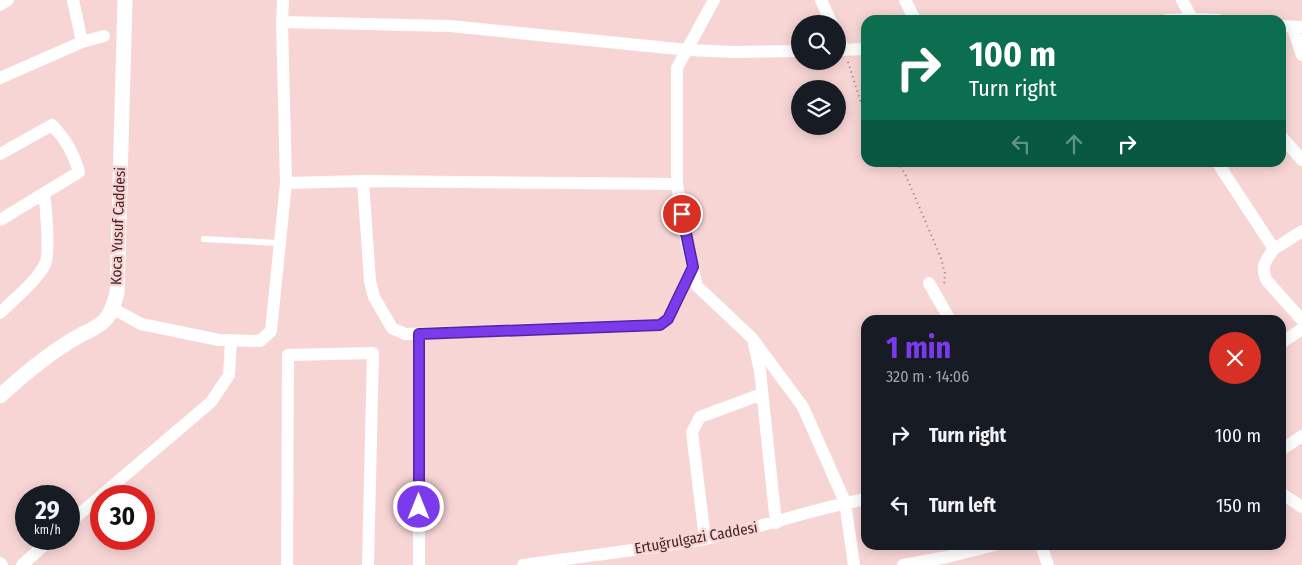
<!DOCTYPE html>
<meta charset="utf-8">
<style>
:root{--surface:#171b24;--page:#242831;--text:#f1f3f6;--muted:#9ea1a6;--accent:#7c3aed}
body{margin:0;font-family:"Fira Sans Condensed",sans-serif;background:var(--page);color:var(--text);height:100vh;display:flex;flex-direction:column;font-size:19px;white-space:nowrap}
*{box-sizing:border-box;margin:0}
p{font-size:16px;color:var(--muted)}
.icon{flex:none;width:28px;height:28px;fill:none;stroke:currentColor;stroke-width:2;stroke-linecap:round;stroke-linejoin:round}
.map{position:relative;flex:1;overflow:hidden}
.details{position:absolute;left:861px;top:315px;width:425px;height:235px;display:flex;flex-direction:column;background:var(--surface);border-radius:15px;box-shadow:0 2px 12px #0003}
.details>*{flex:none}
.banner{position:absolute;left:861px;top:15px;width:425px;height:152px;border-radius:15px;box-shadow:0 2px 12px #0003;background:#0b6e4f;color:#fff;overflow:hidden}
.tools{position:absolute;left:791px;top:15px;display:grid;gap:10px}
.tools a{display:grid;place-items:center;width:55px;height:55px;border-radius:50%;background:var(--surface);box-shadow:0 2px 12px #0003;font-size:25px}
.speed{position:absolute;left:15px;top:485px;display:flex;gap:10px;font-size:25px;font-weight:700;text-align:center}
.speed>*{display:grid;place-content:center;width:65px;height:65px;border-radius:50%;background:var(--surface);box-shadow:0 2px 12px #0003;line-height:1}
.speed small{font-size:12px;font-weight:400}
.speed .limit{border:8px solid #d22;background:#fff;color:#111}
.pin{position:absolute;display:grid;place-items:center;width:42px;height:42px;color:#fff;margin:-21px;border:2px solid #fff;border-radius:50%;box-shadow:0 1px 5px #0007}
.me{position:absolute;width:55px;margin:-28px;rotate:0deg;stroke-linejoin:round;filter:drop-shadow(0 0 4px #0008)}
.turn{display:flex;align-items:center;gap:18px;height:105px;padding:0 25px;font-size:22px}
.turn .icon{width:65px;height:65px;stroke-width:2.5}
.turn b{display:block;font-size:35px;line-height:42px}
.lanes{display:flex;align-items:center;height:48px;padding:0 25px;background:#0003;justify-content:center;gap:25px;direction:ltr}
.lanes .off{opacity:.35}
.round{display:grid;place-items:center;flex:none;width:52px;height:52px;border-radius:26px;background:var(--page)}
.headline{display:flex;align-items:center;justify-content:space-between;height:85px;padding:0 25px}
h1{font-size:30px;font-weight:700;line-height:38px;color:var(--accent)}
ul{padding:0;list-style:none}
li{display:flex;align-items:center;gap:15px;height:70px;padding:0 25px}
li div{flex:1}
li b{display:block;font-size:19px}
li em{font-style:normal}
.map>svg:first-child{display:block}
</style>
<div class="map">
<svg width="1302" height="565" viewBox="0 0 1302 565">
<rect width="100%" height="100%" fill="#f8d5d5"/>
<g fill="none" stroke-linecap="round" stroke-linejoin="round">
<path stroke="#977677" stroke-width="2" stroke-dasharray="1 4" stroke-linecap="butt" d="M 848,62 L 861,103 L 866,111
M 898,162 L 906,176 L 941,258 L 945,274 L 944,286"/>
<path stroke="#fff" stroke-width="6" d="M 204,239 L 280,243"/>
<path stroke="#fff" stroke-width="12" d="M 714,0 L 677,68 L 677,184 L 687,244 L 697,286 L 752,338 L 803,407 L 845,502 L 854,565
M 821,0 L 832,24
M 905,0 L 915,20
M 1182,0 L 1192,19
M 0,5 L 8,0
M 1167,20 L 1192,19 L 1219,20
M 282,22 L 450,26 L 688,50 L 735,52 L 800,51
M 1281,26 L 1302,27
M 1293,28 L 1302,55
M 838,37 L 844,50
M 82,42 L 104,36
M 838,50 L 866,49
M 0,78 L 82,42 L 73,0
M 1281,136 L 1302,160
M 0,154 L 52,125 C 65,138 74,154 79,172 L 0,220
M 1217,162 L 1274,249 C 1265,261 1260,267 1267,281 L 1302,320
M 363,181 L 370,281 L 374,297 L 392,328 L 405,334 L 660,325 L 668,319 L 693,267
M 286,183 L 363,181 L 677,184
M 1274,249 L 1302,231
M 929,283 L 950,320
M 112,308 L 141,324 L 219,340 L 260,341 L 271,331 L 286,183 L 282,22 L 283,0
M 0,313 C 14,299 37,281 45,264 C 50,256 46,206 44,194
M 419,334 L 419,565
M 1281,343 L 1302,329
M 754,344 L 760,371 L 776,523
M 1281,450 L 1302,436
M 1281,493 L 1302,507
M 69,523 L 211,402 L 229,375 L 231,340
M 705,539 L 692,432 L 700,417 L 762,394
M 1041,545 L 1048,565
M 0,563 L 2,565
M 22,565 L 51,539
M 287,565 L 288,355 L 373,353 L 368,565
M 523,565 C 583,556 644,550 704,539 C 759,529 811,509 866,499
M 903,565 L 947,557 L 995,545"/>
<path stroke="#fff" stroke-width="15" d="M 0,396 C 23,375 51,352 77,337 C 87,331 96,329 104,321 C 112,314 114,303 117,293 L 125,0"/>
</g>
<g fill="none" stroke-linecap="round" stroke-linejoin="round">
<g stroke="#51269a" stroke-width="12">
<path id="route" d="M 419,507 L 419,334 L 660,325 L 668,319 L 693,267 L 682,214"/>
</g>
<use href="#route" stroke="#7c3aed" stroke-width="9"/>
</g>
<g text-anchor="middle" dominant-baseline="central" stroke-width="5" stroke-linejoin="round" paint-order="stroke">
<g font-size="15" fill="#442425" stroke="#f8d5d5">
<text transform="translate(118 226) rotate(-88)">Koca Yusuf Caddesi</text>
<text transform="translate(696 538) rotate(-10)">Ertuğrulgazi Caddesi</text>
</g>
</g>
</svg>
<div class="tools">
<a><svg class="icon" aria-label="search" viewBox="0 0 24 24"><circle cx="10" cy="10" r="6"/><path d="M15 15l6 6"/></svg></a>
<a><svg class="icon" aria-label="layers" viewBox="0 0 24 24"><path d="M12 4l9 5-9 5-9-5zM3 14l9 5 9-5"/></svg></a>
</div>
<div class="speed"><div>29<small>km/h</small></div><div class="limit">30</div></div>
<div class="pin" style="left:682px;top:214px;background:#d93025"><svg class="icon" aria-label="arrive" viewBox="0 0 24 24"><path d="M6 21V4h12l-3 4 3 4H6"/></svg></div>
<svg class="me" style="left:419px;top:507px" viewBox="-20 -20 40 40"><circle r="17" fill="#7c3aed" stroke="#fff" stroke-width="3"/><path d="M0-11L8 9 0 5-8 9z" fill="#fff"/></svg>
<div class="banner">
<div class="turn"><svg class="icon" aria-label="right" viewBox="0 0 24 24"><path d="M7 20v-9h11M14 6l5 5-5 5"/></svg><div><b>100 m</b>Turn right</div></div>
<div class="lanes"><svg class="icon off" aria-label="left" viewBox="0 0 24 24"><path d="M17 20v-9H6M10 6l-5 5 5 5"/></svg><svg class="icon off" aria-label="ahead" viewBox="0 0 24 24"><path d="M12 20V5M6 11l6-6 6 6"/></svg><svg class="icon" aria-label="right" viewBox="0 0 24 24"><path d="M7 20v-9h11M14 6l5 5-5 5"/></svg></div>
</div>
<section class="details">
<div class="headline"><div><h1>1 min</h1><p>320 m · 14:06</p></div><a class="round" style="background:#d93025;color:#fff"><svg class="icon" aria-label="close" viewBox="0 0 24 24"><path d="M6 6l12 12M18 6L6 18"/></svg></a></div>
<ul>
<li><svg class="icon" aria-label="right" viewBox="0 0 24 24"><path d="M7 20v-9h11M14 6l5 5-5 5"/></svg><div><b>Turn right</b></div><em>100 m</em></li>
<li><svg class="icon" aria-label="left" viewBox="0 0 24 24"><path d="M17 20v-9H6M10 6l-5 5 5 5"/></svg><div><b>Turn left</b></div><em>150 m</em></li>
</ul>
</section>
</div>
